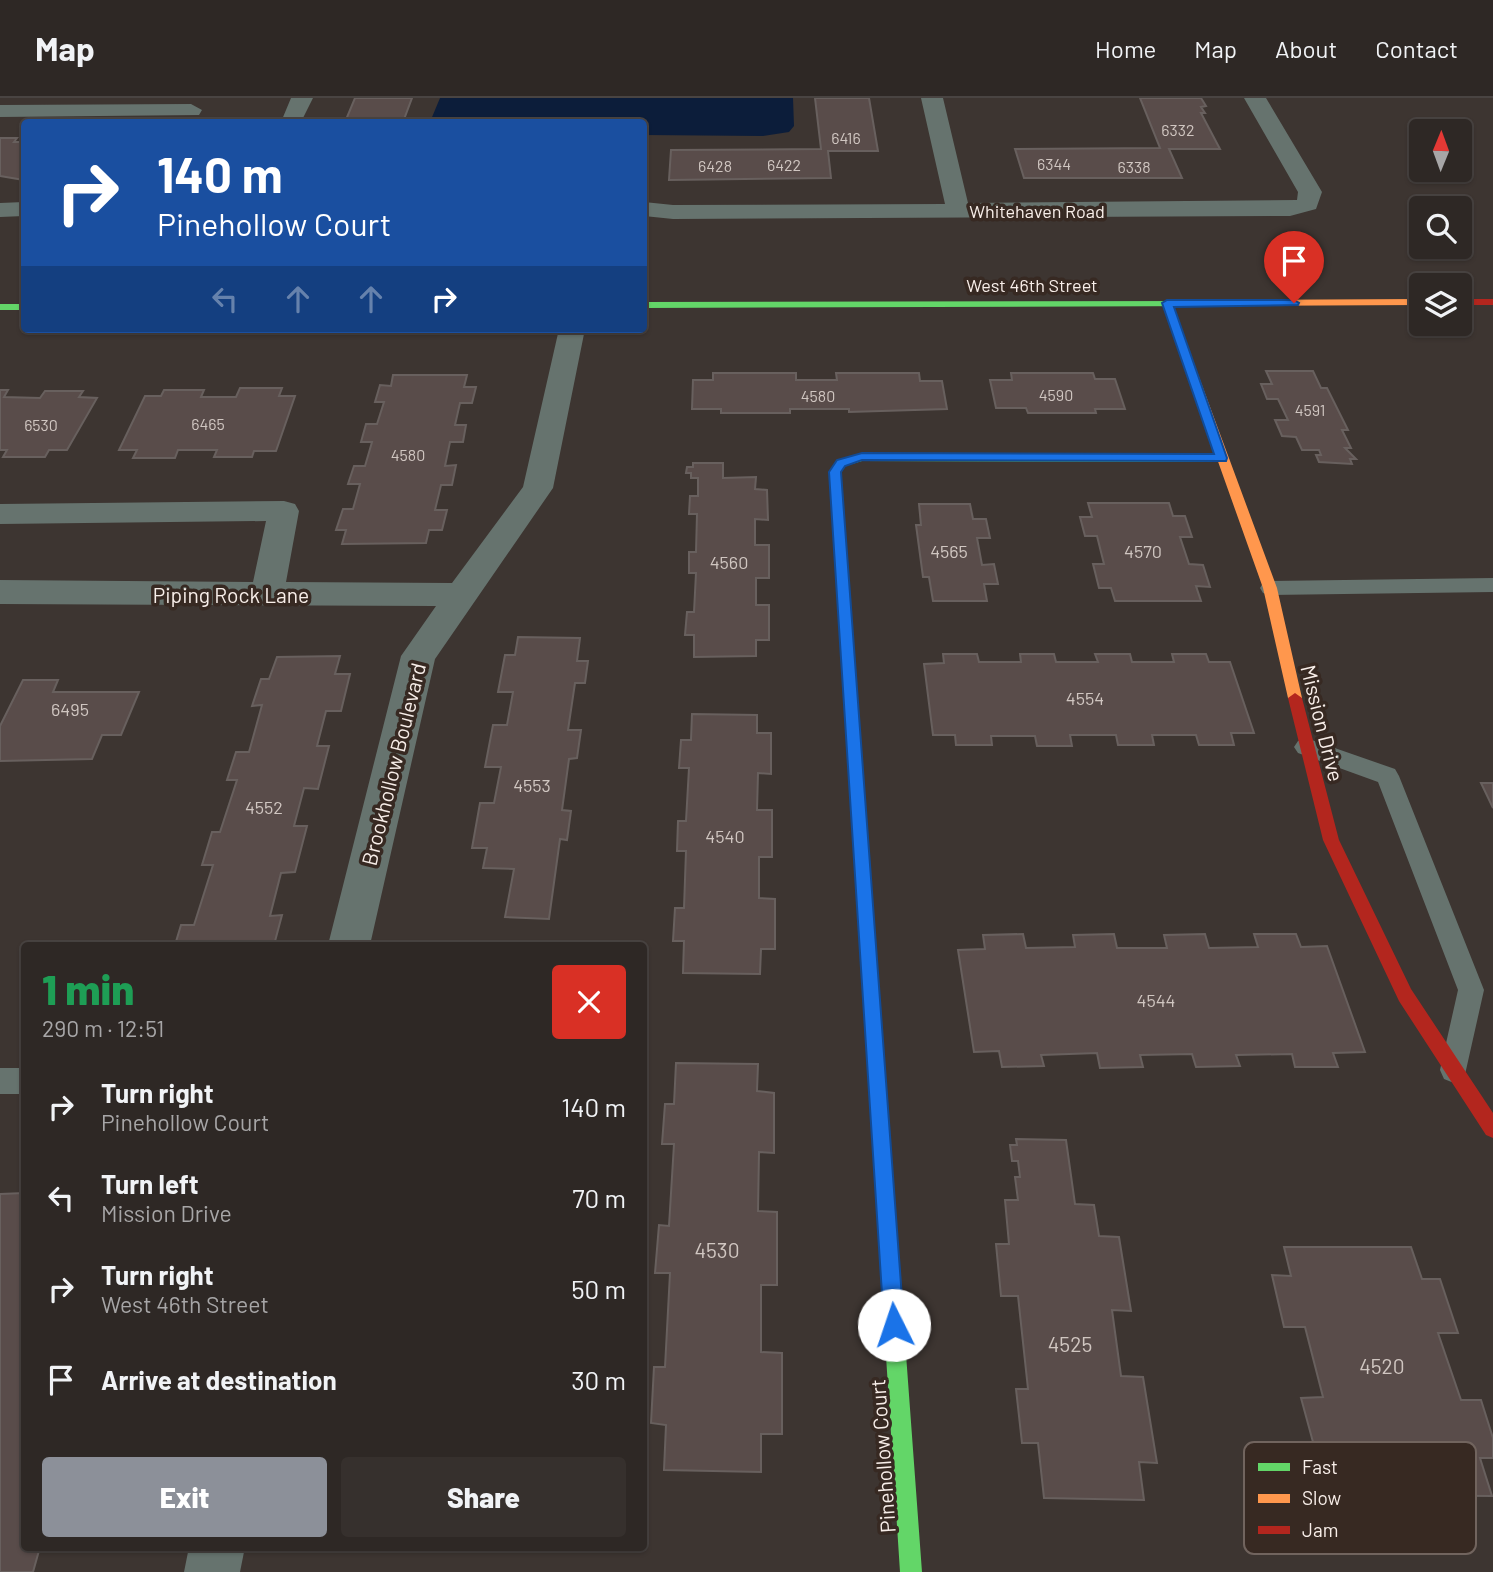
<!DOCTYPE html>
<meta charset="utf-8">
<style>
:root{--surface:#2e2825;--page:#36302d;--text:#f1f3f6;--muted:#a7a6a7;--line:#494442;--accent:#8c9099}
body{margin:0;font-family:Barlow,sans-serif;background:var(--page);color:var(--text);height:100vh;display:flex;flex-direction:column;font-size:26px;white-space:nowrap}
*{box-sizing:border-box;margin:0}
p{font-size:23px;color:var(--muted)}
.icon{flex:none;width:38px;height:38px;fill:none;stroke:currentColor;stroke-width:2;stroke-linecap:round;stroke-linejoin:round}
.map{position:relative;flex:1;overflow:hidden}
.panel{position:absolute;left:21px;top:844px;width:626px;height:609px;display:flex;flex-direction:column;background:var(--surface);border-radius:7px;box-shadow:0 2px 5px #0004,0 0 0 2px var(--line)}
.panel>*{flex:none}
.top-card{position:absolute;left:21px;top:21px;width:626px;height:214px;border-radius:7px;box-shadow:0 2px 5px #0004,0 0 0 2px var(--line);background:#1a4fa0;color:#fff;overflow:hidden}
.needle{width:46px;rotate:1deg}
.fabs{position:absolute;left:1409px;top:21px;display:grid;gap:14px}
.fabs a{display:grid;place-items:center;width:63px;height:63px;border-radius:7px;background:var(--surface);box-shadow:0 2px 5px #0004,0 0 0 2px var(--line);font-size:35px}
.pin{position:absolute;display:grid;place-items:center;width:60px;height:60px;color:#fff;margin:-72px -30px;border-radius:50% 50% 50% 0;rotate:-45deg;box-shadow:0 0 7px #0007}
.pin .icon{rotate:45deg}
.me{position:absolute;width:77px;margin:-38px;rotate:356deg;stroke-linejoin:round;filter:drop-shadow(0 0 5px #0008)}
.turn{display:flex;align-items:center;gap:24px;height:147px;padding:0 21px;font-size:32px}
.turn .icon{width:91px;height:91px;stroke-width:2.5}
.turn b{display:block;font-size:49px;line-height:60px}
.lanes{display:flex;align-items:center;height:66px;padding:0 21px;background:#0003;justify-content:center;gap:35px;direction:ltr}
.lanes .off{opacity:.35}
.round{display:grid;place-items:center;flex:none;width:74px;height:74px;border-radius:7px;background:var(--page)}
.headline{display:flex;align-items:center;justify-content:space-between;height:119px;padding:0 21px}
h1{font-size:42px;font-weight:800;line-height:52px;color:#1e9e55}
.cta{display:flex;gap:14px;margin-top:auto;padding:14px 21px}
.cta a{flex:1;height:80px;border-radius:7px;background:var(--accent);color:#fff;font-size:28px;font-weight:800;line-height:80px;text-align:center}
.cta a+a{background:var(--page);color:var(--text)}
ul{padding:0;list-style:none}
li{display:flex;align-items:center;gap:21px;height:91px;padding:0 21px}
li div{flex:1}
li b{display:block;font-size:26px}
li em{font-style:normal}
header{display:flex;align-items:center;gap:42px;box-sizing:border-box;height:98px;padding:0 35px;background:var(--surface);border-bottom:2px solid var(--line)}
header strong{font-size:33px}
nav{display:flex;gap:38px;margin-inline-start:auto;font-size:24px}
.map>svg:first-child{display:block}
</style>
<header>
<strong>Map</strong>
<nav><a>Home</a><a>Map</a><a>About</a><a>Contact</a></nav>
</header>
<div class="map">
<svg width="1493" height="1474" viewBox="0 0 1493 1474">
<rect width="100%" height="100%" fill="#3d3531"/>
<path fill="#0c1d3a" d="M 440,0 L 793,0 L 794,28 L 789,34 L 763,38 L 644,37 L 644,24 L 430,24 Z"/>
<path fill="#594c4a" stroke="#68605e" stroke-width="2" d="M 355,0 L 412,0 L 403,24 L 345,24 Z
M 815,0 L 869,0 L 878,53 L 828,53 L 831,80 L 669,82 L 671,52 L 821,51 Z
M 1140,0 L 1201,0 L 1206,8 L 1201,9 L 1205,15 L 1201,15 L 1220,51 L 1169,51 L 1182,80 L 1024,80 L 1015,51 L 1160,50 Z
M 0,40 L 17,40 L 14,44 L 24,44 L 24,82 L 0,78 Z
M 1266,273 L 1313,273 L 1321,290 L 1327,290 L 1348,332 L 1342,332 L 1351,350 L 1345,350 L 1356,361 L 1350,361 L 1352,366 L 1319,364 L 1316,357 L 1321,357 L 1319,352 L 1302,352 L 1296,339 L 1282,338 L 1275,322 L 1288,322 L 1278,301 L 1267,301 L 1261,286 L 1272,286 Z
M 713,275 L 796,275 L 796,282 L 837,282 L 836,275 L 919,275 L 920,283 L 942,283 L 947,311 L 849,314 L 849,311 L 790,311 L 790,315 L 721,315 L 721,311 L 692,311 L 693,282 L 713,282 Z
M 1011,275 L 1093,275 L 1095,281 L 1115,281 L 1125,311 L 1095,311 L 1096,315 L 1028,315 L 1026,310 L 996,310 L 990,282 L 1012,282 Z
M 393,277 L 467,277 L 464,289 L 476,289 L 472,305 L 460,305 L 455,327 L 466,327 L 463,344 L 450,344 L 445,368 L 456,367 L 452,387 L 441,387 L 435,412 L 447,412 L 442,432 L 429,432 L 426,445 L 342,446 L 346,432 L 336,432 L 343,411 L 353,411 L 360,386 L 348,386 L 354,368 L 365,368 L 372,344 L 361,344 L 366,326 L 377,326 L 384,304 L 375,304 L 380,287 L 391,288 Z
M 240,290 L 282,290 L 279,298 L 295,298 L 276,353 L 254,353 L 252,359 L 214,359 L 217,352 L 178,352 L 175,360 L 133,360 L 137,352 L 119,352 L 145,298 L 161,298 L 164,292 L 204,292 L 201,299 L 236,299 Z
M 0,292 L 8,292 L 4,299 L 40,300 L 45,293 L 83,293 L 79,299 L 97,300 L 67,352 L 49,352 L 45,359 L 3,359 L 7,352 L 0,352 Z
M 693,365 L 723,365 L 723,380 L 756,379 L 755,391 L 767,392 L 768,422 L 755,421 L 755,447 L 769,447 L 769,480 L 756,480 L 756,507 L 769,507 L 769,542 L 756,542 L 756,558 L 694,559 L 694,537 L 685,537 L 687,514 L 694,514 L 696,475 L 689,475 L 689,454 L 696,454 L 697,416 L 689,416 L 690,398 L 698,398 L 698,380 L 691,380 L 691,375 L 686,375 L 687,369 L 693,369 Z
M 1088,405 L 1169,405 L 1173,418 L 1185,418 L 1192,439 L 1180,439 L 1189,466 L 1203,467 L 1210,489 L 1196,488 L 1201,503 L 1115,503 L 1111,490 L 1099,490 L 1093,466 L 1104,466 L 1097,438 L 1085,438 L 1080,419 L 1092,419 Z
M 919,406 L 970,406 L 973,421 L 986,421 L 990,440 L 977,440 L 982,467 L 994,466 L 998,486 L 984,486 L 987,503 L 933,503 L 929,479 L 923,479 L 916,427 L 921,427 Z
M 518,539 L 580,540 L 577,563 L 588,563 L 585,585 L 575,585 L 568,632 L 581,632 L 577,660 L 569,661 L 562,712 L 571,713 L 567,742 L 560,741 L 549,821 L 505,819 L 514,771 L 483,770 L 487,750 L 472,750 L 480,705 L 494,705 L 501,669 L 485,669 L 493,627 L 507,627 L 513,594 L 498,594 L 505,557 L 515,557 Z
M 943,556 L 977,556 L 979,564 L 1021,564 L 1020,556 L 1054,556 L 1056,564 L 1098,564 L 1095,556 L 1130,556 L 1132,564 L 1174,564 L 1172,556 L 1206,556 L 1209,564 L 1230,564 L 1254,635 L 1231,635 L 1234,647 L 1199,647 L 1196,637 L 1152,637 L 1154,647 L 1118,647 L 1116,637 L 1070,637 L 1072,648 L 1037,648 L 1035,638 L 991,638 L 992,647 L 956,647 L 955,637 L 933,637 L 924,566 L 944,565 Z
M 340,558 L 335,576 L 350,576 L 341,613 L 326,613 L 317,648 L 329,648 L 318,691 L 304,690 L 294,728 L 307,728 L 295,774 L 281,775 L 270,818 L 282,817 L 274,847 L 175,847 L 181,827 L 194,827 L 213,767 L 202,767 L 212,734 L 220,734 L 237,682 L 227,682 L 236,654 L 249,654 L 262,607 L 252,608 L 261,581 L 269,581 L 277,559 Z
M 23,582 L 58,582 L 53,594 L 139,594 L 121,637 L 102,637 L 92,661 L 0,663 L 0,628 Z
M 692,616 L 757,617 L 757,635 L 771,635 L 771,676 L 758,675 L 757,712 L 772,712 L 772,759 L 759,759 L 759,800 L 775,801 L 775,851 L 761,851 L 760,876 L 683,875 L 684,843 L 673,843 L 675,810 L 684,810 L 686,753 L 677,753 L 678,723 L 686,723 L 689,670 L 679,670 L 681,642 L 691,642 Z
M 1481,685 L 1493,685 L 1493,710 Z
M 1023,836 L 1026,850 L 1075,849 L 1073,837 L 1114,836 L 1117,850 L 1167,850 L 1164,837 L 1205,836 L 1209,850 L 1258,849 L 1254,836 L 1296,836 L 1301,849 L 1327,848 L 1365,954 L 1333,955 L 1338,969 L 1295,969 L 1292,956 L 1236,957 L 1240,968 L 1196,969 L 1192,956 L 1140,957 L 1143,969 L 1100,970 L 1097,955 L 1041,957 L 1044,968 L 1002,969 L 999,953 L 974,954 L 958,852 L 985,851 L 983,837 Z
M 676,965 L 758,966 L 757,993 L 774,995 L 774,1055 L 759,1054 L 758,1113 L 777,1114 L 777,1187 L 761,1187 L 761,1254 L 782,1255 L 782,1336 L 761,1336 L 761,1374 L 664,1372 L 666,1327 L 651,1325 L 654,1269 L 665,1269 L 670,1175 L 655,1175 L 659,1127 L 669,1128 L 674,1046 L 662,1046 L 665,1006 L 674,1006 Z
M 1016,1041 L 1066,1042 L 1075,1106 L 1094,1107 L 1099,1138 L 1119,1139 L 1131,1213 L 1112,1212 L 1121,1278 L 1143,1279 L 1157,1365 L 1139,1364 L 1144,1402 L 1044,1400 L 1038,1345 L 1022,1345 L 1016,1291 L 1028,1291 L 1018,1198 L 1001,1198 L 996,1146 L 1009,1146 L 1005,1102 L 1018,1102 L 1015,1079 L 1020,1079 L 1018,1063 L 1012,1063 L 1010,1047 L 1017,1047 Z
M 24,1095 L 24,1449 L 40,1449 L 33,1474 L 0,1474 L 0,1096 Z
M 1284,1149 L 1411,1149 L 1422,1181 L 1440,1181 L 1458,1235 L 1438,1235 L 1461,1302 L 1481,1302 L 1493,1340 L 1493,1360 L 1480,1360 L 1492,1398 L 1352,1397 L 1341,1356 L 1316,1355 L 1301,1300 L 1323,1299 L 1305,1229 L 1284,1229 L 1272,1177 L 1291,1178 Z"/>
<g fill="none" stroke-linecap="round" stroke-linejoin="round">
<path fill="#66736e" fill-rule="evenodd" d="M 1493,480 L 1493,494 L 1270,497 L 1263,495 L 1260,490 L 1263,485 L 1270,483 Z
M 1306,640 L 1395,671 L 1399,678 L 1484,892 L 1464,981 L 1454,985 L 1444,981 L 1440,972 L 1458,892 L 1378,684 L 1298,655 L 1294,649 L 1298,643 Z
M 0,970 L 24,970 L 24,996 L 0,996 Z"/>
<path fill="#66736e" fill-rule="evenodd" d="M 291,0 L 313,0 L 301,24 L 281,24 Z
M 921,0 L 943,0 L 968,105 L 1297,102 L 1298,94 L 1244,0 L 1266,0 L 1322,94 L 1316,111 L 1290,118 L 673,121 L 644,118 L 644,104 L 673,107 L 945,106 Z
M 191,6 L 202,12 L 199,17 L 0,19 L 0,7 Z
M 24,104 L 24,118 L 0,119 L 0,105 Z
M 559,231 L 585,231 L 553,390 L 435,561 L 370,847 L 328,847 L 401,558 L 436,508 L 0,506 L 0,482 L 253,484 L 266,423 L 0,426 L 0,406 L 284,403 L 295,406 L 299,413 L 286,484 L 452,485 L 523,389 Z
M 189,1449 L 245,1449 L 240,1474 L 184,1474 Z"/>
<path fill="#63d668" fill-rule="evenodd" d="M 1218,203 L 1218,207 L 1214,208 L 644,210 L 644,204 Z
M 0,206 L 24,206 L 24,212 L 0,212 Z
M 862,355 L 1221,356 L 1227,360 L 1221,364 L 862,363 L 845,368 L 841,374 L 844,419 L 842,422 L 834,422 L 829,374 L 837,362 Z
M 879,1002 L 886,1005 L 888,1011 L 922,1474 L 900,1474 L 870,1011 L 872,1005 Z"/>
<path fill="#ff974d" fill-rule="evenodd" d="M 1421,201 L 1421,207 L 1214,208 L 1209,205 L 1214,202 Z
M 1163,204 L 1172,206 L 1277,490 L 1302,600 L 1300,604 L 1295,605 L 1288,600 L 1263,490 L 1162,206 Z
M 838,415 L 844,419 L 888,1011 L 886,1017 L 879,1020 L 872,1017 L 870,1011 L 832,419 Z"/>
<path fill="#b3261e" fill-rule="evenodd" d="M 1460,201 L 1493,201 L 1493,207 L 1460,207 Z
M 1295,595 L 1302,600 L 1339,742 L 1411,891 L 1493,1015 L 1493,1040 L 1486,1037 L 1399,903 L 1323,742 L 1288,600 Z"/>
</g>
<path fill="#1a73e8" stroke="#114b97" stroke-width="2" d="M 1294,202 L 1299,205 L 1298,207 L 1174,209 L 1227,360 L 1226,363 L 862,362 L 845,368 L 841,374 L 904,1227 L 901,1235 L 894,1238 L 887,1235 L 884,1227 L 829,374 L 837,362 L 862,355 L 1214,356 L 1162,205 L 1167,202 Z"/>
<g text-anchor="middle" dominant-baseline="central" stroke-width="7" stroke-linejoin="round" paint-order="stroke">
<g font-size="16" fill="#d0c6c1">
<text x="1178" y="31">6332</text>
<text x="846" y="39">6416</text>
<text x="1054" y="65">6344</text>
<text x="784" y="66">6422</text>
<text x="715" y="67">6428</text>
<text x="1134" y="68">6338</text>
<text x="1056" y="296">4590</text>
<text x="818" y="297">4580</text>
<text x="1310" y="311">4591</text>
<text x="208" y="325">6465</text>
<text x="41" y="326">6530</text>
<text x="408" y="356">4580</text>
</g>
<g font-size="18" fill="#f8eee9" stroke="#372922">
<text x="1037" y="113">Whitehaven Road</text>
<text x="1032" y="187">West 46th Street</text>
</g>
<g font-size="18" fill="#d0c6c1">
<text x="949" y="453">4565</text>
<text x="1143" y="453">4570</text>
<text x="729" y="464">4560</text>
<text x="1085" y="600">4554</text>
<text x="70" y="611">6495</text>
<text x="532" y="687">4553</text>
<text x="264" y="709">4552</text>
<text x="725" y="738">4540</text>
<text x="1156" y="902">4544</text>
</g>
<g font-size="21" fill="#f8eee9" stroke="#372922">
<text x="231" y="496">Piping Rock Lane</text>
<text transform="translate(1323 625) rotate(76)">Mission Drive</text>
<text transform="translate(393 666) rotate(-76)">Brookhollow Boulevard</text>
<text transform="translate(882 1358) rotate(-94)">Pinehollow Court</text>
</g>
<g font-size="21" fill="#d0c6c1">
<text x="717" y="1151">4530</text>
<text x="1070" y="1245">4525</text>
<text x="1382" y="1267">4520</text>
</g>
</g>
<rect x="1244" y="1344" width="232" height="112" rx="10" fill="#372922" stroke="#71645e" stroke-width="2"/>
<rect x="1258" y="1365" width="32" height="8" fill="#63d668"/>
<rect x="1258" y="1396" width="32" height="9" fill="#ff974d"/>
<rect x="1258" y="1428" width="32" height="8" fill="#b3261e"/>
<g font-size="19" fill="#f8eee9">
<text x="1302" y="1376">Fast</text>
<text x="1302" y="1407">Slow</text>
<text x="1302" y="1439">Jam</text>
</g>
</svg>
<div class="fabs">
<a><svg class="needle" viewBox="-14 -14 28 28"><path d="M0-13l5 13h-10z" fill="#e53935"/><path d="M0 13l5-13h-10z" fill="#a7a6a7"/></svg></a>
<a><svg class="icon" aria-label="search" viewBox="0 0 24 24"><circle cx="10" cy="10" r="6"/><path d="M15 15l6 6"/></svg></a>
<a><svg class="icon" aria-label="layers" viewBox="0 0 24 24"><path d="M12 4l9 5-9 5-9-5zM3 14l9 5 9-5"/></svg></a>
</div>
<div class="pin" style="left:1294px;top:205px;background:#d93025"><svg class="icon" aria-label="arrive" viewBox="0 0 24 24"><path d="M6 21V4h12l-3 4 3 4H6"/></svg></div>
<svg class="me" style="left:894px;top:1227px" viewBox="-20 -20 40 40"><circle r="19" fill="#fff"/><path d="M0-13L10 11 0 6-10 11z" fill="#1a73e8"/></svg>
<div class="top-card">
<div class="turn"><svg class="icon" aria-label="right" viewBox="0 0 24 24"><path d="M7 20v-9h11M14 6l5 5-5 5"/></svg><div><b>140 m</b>Pinehollow Court</div></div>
<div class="lanes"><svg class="icon off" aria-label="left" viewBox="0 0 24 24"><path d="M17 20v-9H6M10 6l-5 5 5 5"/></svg><svg class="icon off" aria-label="ahead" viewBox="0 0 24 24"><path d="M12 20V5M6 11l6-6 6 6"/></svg><svg class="icon off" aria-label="ahead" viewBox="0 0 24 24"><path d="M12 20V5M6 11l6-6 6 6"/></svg><svg class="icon" aria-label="right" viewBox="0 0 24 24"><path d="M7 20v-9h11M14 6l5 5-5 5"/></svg></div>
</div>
<section class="panel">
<div class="headline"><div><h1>1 min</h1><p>290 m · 12:51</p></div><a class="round" style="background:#d93025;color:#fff"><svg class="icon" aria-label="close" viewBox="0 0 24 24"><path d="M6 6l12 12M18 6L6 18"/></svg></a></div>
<ul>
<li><svg class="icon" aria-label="right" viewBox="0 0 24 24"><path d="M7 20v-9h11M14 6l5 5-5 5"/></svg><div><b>Turn right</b><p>Pinehollow Court</p></div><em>140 m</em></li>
<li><svg class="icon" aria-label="left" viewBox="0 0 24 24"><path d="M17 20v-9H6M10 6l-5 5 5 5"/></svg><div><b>Turn left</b><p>Mission Drive</p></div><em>70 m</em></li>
<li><svg class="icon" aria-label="right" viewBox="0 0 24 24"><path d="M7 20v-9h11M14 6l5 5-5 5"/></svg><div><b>Turn right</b><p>West 46th Street</p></div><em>50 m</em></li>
<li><svg class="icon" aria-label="arrive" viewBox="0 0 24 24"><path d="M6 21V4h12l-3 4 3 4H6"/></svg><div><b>Arrive at destination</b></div><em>30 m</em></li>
</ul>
<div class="cta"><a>Exit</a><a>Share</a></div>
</section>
</div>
